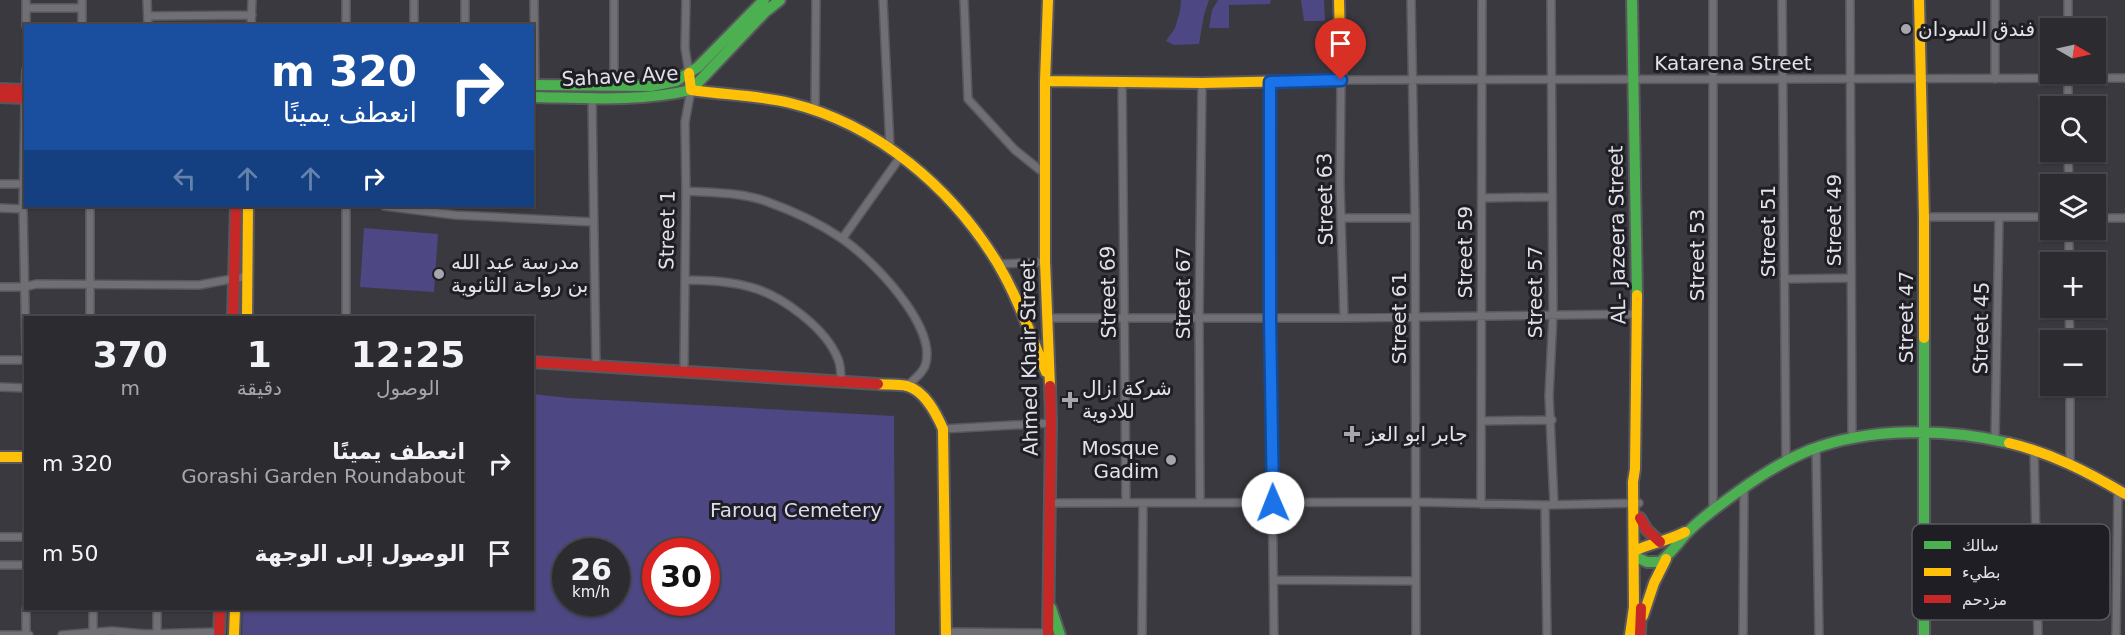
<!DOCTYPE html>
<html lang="ar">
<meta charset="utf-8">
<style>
:root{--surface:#2c2b30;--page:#38373c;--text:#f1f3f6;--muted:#a6a7ab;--line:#48474c}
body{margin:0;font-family:"DejaVu Sans","Noto Naskh Arabic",sans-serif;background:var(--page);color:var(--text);direction:rtl;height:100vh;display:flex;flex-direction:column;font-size:22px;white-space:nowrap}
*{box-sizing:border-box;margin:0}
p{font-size:20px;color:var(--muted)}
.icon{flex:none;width:33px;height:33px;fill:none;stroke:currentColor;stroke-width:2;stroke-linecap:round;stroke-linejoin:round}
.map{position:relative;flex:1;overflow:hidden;direction:ltr}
.panel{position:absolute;left:24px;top:316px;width:510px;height:294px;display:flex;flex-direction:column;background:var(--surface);border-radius:0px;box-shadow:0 2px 4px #0004,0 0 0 2px var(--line);direction:rtl}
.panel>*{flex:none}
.hud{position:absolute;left:24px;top:24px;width:510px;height:183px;border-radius:0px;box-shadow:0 2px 4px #0004,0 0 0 2px var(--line);direction:rtl;background:#1a4fa0;color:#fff;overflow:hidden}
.needle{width:39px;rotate:99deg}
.buttons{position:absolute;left:2040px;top:18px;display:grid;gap:12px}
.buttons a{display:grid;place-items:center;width:66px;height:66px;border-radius:0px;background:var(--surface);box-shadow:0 2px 4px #0004,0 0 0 2px var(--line);font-size:30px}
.speed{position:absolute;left:552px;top:538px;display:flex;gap:12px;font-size:30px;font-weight:700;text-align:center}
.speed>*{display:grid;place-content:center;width:78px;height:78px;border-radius:50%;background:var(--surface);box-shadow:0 2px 4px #0004,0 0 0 2px var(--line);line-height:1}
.speed small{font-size:15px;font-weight:400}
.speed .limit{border:9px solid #d22;background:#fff;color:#111}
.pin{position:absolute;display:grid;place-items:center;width:51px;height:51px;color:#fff;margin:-62px -26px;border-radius:50% 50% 50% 0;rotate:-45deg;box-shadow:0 0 6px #0007}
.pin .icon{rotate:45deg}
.me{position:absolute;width:66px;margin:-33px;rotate:359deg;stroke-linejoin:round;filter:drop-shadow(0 0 4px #0008)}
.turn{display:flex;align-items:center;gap:21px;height:126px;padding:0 18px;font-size:27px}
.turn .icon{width:78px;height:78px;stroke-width:2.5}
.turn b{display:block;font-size:42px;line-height:51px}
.lanes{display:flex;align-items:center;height:57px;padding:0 18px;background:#0003;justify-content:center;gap:30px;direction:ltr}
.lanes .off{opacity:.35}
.eta{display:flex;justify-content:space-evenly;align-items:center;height:102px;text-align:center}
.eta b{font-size:36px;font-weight:600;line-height:42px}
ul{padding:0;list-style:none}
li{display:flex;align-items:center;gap:18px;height:90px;padding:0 18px}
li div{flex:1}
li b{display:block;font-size:22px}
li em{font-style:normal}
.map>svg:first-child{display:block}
</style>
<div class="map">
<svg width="2125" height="635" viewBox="0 0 2125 635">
<rect width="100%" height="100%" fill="#3a3940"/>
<path fill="#4d4783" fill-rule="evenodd" d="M 1181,0 L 1209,0 L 1204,15 L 1199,44 L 1174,45 L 1166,41 L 1175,28 L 1180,11 Z
M 1218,0 L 1271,0 L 1270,4 L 1229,5 L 1229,28 L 1209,28 L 1212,10 Z
M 1301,0 L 1324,0 L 1325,21 L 1304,21 Z
M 364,228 L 438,234 L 434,292 L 360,287 Z
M 533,394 L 569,398 L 894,416 L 895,635 L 242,635 L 243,609 L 532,609 ZM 566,552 L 616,552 L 616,603 L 566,603 ZM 656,552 L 706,552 L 706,603 L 656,603 Z"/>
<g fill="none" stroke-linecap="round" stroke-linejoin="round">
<g stroke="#58575d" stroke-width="10">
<path id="street" d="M 26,0 L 26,26
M 82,0 L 82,26
M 147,0 L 148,26
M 465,0 L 465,26
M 534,0 L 535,85
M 614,0 L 614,85
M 686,0 L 685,48 L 689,73
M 883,0 L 890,148
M 964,0 L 968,99 L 1015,150 L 1045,174
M 1411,0 L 1415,218 L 1416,635
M 1551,0 L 1553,315 L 1549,396 L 1554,504
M 1713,0 L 1713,510
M 1782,0 L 1786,462
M 1850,0 L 1852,439
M 1995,0 L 1995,79
M 2068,0 L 2068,28
M 26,8 L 82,8
M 148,16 L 252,15
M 251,26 L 252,0
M 346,26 L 346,0
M 414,26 L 414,0
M 2068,74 L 2068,106
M 1122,82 L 1126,503
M 1270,82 L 1270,318 L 1274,635
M 25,90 L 26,70
M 592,97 L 596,367
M 25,98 L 23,209 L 26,352
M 815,110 L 816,0
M 2068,152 L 2069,184
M 0,184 L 24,184
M 686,191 C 713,193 742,192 768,202 C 793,211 819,223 841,238 C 871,258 939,327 925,366 C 922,374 913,380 907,386
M 1482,198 L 1552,197
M 90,206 L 90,318
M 346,206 L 346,318
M 384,206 L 455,215 L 593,222
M 0,208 L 23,209
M 1924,217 L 2050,217
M 1341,218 L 1415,218
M 2096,218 L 2125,218
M 2069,230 L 2069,262
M 842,239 L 901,156
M 999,264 L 1045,262
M 1784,279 L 1851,278
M 685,280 C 706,280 729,281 750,287 C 781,295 826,328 838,359 C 841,366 841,373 841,381
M 0,287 L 25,287 L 36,284 L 199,285 L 248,276
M 2069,308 L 2070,340
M 1048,318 L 1344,318 L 1637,314
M 1344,318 L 1340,184 L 1341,80 L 2125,78
M 0,360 L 26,360
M 684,371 L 686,191 L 685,122 L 691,90
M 2070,386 L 2070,465
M 0,387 L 26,388
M 1482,421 L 1552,420
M 943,429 L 1051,423
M 1995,440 L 1999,217
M 1816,449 L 1819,635
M 2034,449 L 2038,635
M 1200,502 L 1199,317 L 1202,83
M 1049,503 L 1416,502 L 1545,505 L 1639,503
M 1481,504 L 1482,0
M 1545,505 L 1547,635
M 0,537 L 26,537
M 0,565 L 26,565
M 1274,580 L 1416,581
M 157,609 L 157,634
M 946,632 L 1048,633
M 0,635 L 29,635
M 26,635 L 26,609
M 62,635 L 112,631 L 145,634 L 219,632
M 93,635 L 93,609
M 1142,635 L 1143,503
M 1743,635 L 1744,489
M 2116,635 L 2118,490"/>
</g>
<g stroke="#58575d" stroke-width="14">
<path id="fast" d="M 1632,0 L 1637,295
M 532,85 L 651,86 L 676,81 L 698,67 L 764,0
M 532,97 C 585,98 639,102 691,90 L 765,12 L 780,0
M 1924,338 L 1924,635
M 1634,556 L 1647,562 L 1660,562 C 1670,554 1677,545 1685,535 C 1693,526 1703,518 1712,511 C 1742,488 1775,464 1810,450 C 1870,427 1947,428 2009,443
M 1051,608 L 1060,635"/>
</g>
<g stroke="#58575d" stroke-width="14">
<path id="slow" d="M 1048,0 L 1045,81 L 1202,83 L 1341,80 L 1339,0
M 1919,0 L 1924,217 L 1924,338
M 689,73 L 691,90 C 724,95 758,95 790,103 C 877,124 952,188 998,264 C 1018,298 1031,336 1046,372
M 1045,81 L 1045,262 L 1050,386
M 247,318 L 248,206
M 878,384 C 887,385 898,384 907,386 C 925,391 936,413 943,429 L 946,635
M 2009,443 C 2051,453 2088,472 2125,494
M 0,457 L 26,457
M 1634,551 C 1651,543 1668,541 1685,532
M 1643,616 L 1654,583 L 1666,559
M 234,635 L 235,609
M 1630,635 L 1634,607 L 1633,482 L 1635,469 L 1637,295"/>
</g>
<g stroke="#58575d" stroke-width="14">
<path id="jam" d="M 0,89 L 26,90
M 0,97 L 26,98
M 233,318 L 236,206
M 532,362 L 878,384
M 1640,518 L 1647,530 L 1660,542
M 219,635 L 220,609
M 1048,635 L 1051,423 L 1050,386
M 1640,635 L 1641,608"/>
</g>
<use href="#street" stroke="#706f74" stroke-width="7"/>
<use href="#fast" stroke="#4caf50" stroke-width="10"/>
<use href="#slow" stroke="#ffc107" stroke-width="10"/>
<use href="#jam" stroke="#c62828" stroke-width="10"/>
</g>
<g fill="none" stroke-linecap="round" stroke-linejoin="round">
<g stroke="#114b97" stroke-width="15">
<path id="route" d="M 1273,503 L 1270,318 L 1270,82 L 1341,80"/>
</g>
<use href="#route" stroke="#1a73e8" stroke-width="10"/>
</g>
<g fill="#a7a6ae" stroke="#1e1e24" stroke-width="2">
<circle cx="1906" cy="29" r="6"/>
<circle cx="439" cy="274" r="6"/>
<path d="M1067 391h6v6h6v6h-6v6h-6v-6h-6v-6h6z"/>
<path d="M1349 425h6v6h6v6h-6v6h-6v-6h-6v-6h6z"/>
<circle cx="1171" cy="460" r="6"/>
</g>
<g text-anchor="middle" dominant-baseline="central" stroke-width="6" stroke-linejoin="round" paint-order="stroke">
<g font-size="20" fill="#e1e1e9" stroke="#1e1e24" text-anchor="start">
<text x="1918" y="29">فندق السودان</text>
<text x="451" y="262">مدرسة عبد الله<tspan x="451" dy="23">بن رواحة الثانوية</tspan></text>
<text x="1082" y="388">شركة ازال<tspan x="1082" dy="23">للادوية</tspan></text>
<text x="1366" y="434">جابر ابو العز</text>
<text x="1159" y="448" text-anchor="end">Mosque<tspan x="1159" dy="23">Gadim</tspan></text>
</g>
<g font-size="20" fill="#e1e1e9" stroke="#1e1e24">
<text x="1733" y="63">Katarena Street</text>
<text transform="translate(620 76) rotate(-3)">Sahave Ave</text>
<text transform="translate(1325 199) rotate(-91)">Street 63</text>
<text transform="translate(1834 220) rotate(-90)">Street 49</text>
<text transform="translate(667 230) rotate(-89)">Street 1</text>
<text transform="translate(1768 231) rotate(-90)">Street 51</text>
<text transform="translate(1617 235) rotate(-91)">AL- Jazeera Street</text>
<text transform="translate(1465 252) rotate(-90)">Street 59</text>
<text transform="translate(1697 255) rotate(-90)">Street 53</text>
<text transform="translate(1108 292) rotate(-91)">Street 69</text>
<text transform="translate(1535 292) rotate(-90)">Street 57</text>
<text transform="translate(1183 293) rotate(-90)">Street 67</text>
<text transform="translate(1906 317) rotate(-90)">Street 47</text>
<text transform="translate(1399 318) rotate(-90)">Street 61</text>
<text transform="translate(1981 328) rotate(-89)">Street 45</text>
<text transform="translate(1029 358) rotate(-91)">Ahmed Khair Street</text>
</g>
<g font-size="20" fill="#dcdcf1" stroke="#1e1e24">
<text x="796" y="510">Farouq Cemetery</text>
</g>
</g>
<rect x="1912" y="524" width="198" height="96" rx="9" fill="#1e1e24" stroke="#58585f" stroke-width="1.5"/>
<rect x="1924" y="541" width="27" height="8" fill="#4caf50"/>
<rect x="1924" y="568" width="27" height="8" fill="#ffc107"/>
<rect x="1924" y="595" width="27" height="8" fill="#c62828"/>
<g font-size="16" fill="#e1e1e9">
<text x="1962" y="551">سالك</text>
<text x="1962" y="578">بطيء</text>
<text x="1962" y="605">مزدحم</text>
</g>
</svg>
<div class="buttons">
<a><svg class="needle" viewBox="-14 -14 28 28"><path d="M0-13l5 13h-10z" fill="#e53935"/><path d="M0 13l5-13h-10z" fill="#a6a7ab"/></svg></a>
<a><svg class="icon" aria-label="search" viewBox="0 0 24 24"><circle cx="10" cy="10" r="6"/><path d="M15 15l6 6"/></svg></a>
<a><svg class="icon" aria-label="layers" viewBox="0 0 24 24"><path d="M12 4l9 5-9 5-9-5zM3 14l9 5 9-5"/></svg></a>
<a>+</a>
<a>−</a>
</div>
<div class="speed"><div>26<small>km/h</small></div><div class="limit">30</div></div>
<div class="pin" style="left:1341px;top:80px;background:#d93025"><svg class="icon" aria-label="arrive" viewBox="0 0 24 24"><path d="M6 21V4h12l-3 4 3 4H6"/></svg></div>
<svg class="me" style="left:1273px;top:503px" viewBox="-20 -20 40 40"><circle r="19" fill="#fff"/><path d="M0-13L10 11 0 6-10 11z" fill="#1a73e8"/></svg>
<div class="hud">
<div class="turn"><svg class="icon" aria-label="right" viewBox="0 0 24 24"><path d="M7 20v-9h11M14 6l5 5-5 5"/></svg><div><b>320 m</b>انعطف يمينًا</div></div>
<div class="lanes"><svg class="icon off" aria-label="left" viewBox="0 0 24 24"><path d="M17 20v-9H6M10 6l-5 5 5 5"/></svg><svg class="icon off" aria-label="ahead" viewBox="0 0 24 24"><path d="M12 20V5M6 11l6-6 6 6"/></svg><svg class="icon off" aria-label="ahead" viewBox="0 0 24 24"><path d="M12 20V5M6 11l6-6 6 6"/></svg><svg class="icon" aria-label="right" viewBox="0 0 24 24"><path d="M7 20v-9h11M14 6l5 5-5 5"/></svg></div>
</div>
<section class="panel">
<div class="eta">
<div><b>12:25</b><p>الوصول</p></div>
<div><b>1</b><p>دقيقة</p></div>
<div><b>370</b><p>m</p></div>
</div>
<ul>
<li><svg class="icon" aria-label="right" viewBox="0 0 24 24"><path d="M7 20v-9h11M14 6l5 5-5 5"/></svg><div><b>انعطف يمينًا</b><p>Gorashi Garden Roundabout</p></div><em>320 m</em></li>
<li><svg class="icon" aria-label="arrive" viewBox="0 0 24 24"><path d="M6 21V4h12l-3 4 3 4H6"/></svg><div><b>الوصول إلى الوجهة</b></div><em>50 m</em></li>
</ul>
</section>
</div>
